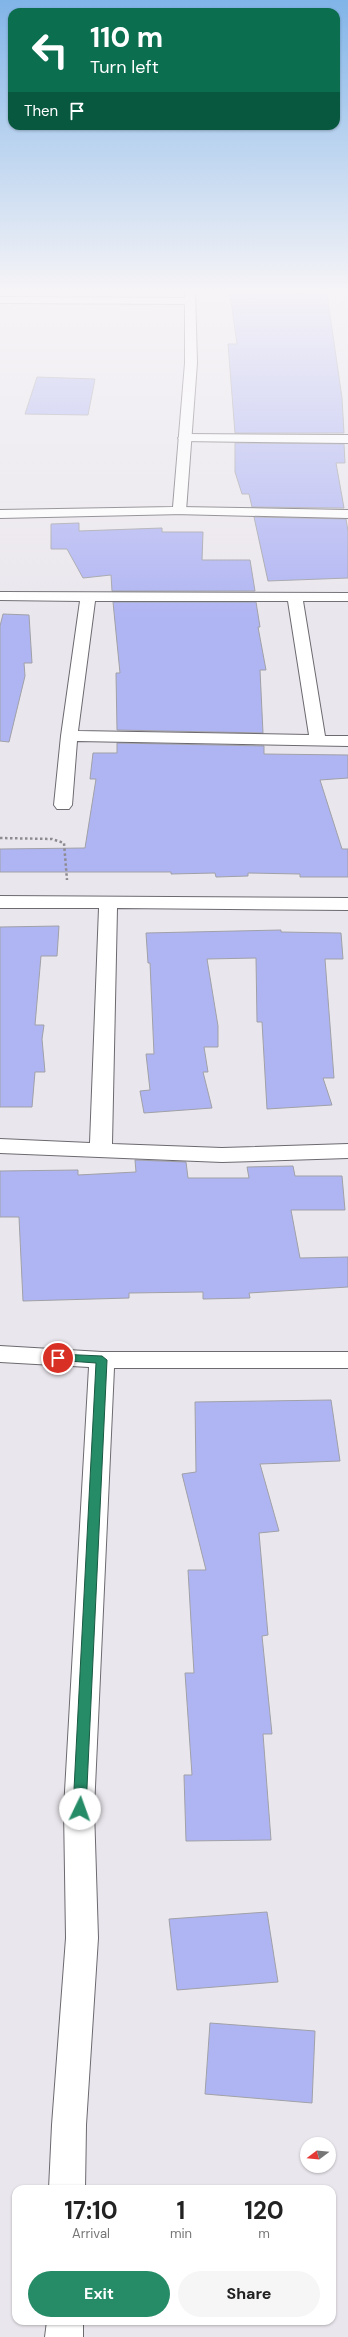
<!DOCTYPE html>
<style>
:root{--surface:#fff;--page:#f6f6f6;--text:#222;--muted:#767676;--accent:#268b67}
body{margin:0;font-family:"DM Sans",sans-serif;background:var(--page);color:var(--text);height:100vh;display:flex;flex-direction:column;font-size:15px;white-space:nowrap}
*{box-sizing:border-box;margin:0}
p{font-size:13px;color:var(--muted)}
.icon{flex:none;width:22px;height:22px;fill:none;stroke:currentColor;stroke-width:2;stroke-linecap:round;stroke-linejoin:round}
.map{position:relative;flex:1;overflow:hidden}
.details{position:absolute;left:12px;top:2185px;width:324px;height:140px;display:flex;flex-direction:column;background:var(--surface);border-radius:12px;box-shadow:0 1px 3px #0004}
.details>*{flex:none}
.banner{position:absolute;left:8px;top:8px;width:332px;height:122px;border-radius:12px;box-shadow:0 1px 3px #0004;background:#0b6e4f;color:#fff;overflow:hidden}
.needle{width:26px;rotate:254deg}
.tools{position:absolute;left:300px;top:2137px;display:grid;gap:8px}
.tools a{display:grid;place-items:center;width:36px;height:36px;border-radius:50%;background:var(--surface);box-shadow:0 1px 3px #0004;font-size:20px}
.pin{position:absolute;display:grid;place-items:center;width:34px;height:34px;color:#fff;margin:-17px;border:2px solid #fff;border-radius:50%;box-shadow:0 1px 4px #0007}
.me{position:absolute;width:44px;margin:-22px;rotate:3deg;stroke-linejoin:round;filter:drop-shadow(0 0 3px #0008)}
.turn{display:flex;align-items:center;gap:14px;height:84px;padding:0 16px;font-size:18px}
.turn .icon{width:52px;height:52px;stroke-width:2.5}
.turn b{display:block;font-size:28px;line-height:34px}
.then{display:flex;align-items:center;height:38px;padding:0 16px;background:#0003;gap:8px;font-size:15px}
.eta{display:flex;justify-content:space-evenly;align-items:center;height:68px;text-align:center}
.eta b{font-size:24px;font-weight:700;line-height:28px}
.primary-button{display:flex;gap:8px;margin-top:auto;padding:8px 16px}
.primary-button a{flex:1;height:46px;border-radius:24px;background:var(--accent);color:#fff;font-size:16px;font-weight:700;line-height:46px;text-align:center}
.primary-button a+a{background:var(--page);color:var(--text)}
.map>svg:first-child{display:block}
</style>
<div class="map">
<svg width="348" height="2337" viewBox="0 0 348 2337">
<rect width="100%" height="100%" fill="#eae6ed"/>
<path fill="#afb4f3" stroke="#a0a1a7" d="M 234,292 L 327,294 L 342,398 L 344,433 L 235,433 L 228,344 L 237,344 L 230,294 L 234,294 Z
M 37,377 L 95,379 L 88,415 L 25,414 Z
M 235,443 L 344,444 L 345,463 L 336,463 L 344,508 L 252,507 L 249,494 L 242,494 L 235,472 Z
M 254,517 L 346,519 L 348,531 L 348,578 L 268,581 Z
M 79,523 L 79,531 L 162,528 L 162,532 L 203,532 L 202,560 L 250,560 L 255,591 L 112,591 L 111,575 L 83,578 L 67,549 L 51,549 L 51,524 Z
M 113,602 L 256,602 L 260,627 L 258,627 L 266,670 L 260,670 L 263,733 L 117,730 L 116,673 L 120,673 Z
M 3,614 L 29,615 L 32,663 L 24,663 L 25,676 L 9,742 L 0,741 L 0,626 Z
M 117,743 L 264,746 L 264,754 L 348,755 L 348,778 L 320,780 L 342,849 L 348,849 L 348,877 L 300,877 L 300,874 L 248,873 L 248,876 L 216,877 L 215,873 L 171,874 L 171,872 L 0,872 L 0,849 L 85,848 L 96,779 L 90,779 L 93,753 L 117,753 Z
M 59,926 L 57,956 L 41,956 L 35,1025 L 44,1025 L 42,1039 L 45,1072 L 35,1072 L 32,1107 L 0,1107 L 0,927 Z
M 281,930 L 281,932 L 341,933 L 343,959 L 325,959 L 334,1078 L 323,1078 L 332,1105 L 267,1109 L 262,1022 L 257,1022 L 256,958 L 207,959 L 218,1026 L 218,1047 L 204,1047 L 208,1072 L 203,1072 L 212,1108 L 144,1113 L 140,1091 L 150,1090 L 146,1054 L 154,1054 L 150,963 L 148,963 L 146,933 Z
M 135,1160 L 186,1162 L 188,1178 L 249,1178 L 247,1167 L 293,1166 L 295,1176 L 342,1176 L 345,1210 L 291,1210 L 300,1258 L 348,1257 L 348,1287 L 249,1293 L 250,1298 L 203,1299 L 203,1292 L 129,1293 L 129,1298 L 23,1301 L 19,1217 L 0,1217 L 0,1171 L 78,1170 L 78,1175 L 136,1172 Z
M 331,1400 L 340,1461 L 260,1464 L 279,1531 L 259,1533 L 268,1635 L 262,1636 L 272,1734 L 263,1734 L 271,1840 L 186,1841 L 184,1775 L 192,1775 L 185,1673 L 194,1673 L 188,1570 L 206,1570 L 182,1474 L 196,1472 L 195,1402 Z
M 267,1912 L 278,1982 L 177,1990 L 169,1919 Z
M 210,2023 L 315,2031 L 312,2103 L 205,2094 Z"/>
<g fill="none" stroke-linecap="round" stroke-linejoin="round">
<g stroke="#6c696f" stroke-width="2">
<path id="minor" d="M 0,297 L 190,298 L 195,301 L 190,304 L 0,303 Z
M 184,434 L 348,435 L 348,443 L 180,441 L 178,438 Z
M 179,507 L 348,510 L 348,518 L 174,514 L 172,511 Z
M 0,592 L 348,593 L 348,601 L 303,601 L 325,736 L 348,736 L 348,746 L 77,741 L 72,805 L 69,809 L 57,809 L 54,805 L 61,736 L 80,601 L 0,600 ZM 95,601 L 288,601 L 309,735 L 78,731 Z
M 0,896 L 348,898 L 348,910 L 117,908 L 112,1144 L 222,1148 L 348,1144 L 348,1158 L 222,1162 L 0,1153 L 0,1139 L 90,1143 L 99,908 L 0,908 Z
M 0,1346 L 102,1352 L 348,1352 L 348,1368 L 114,1368 L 94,1809 L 98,1938 L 86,2125 L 85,2189 L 49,2189 L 52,2125 L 66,1938 L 64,1809 L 89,1367 L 0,1362 Z
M 47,2321 L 83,2321 L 83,2337 L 45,2337 Z"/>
</g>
<g stroke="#6c696f" stroke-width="2">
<path id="tertiary" d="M 185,292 L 195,292 L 197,363 L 186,511 L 184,514 L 0,518 L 0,510 L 173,507 L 185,363 Z"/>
</g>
<path stroke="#8e8b90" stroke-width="2.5" stroke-dasharray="2.5 2.5" stroke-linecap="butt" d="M 0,838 L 52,839 L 64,843 L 67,880"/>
<use href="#minor" fill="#fff" fill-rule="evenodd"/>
<use href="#tertiary" fill="#fff" fill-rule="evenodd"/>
</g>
<linearGradient id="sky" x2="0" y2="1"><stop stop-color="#81b4e8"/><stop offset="0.47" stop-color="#f6f4f7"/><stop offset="1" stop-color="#f6f4f7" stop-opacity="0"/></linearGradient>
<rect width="348" height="619" fill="url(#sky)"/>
<path fill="#268b67" stroke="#195a43" d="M 58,1354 L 102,1356 L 107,1360 L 86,1809 L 84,1813 L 75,1813 L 73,1809 L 96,1363 L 54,1360 L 53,1358 Z"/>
</svg>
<div class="tools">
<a><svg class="needle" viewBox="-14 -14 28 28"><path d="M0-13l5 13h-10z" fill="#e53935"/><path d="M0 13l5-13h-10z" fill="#767676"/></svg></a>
</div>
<div class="pin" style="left:58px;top:1358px;background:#d93025"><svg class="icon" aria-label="arrive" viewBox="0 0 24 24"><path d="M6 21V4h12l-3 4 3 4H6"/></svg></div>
<svg class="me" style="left:80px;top:1809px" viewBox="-20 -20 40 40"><circle r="19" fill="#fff"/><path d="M0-13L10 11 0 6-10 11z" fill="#268b67"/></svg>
<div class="banner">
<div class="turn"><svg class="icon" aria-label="left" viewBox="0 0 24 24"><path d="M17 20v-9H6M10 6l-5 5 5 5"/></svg><div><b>110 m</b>Turn left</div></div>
<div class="then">Then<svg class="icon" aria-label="arrive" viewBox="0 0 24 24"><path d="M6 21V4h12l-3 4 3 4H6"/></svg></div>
</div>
<section class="details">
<div class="eta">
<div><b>17:10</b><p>Arrival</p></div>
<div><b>1</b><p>min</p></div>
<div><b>120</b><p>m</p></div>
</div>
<div class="primary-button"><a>Exit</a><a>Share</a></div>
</section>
</div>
